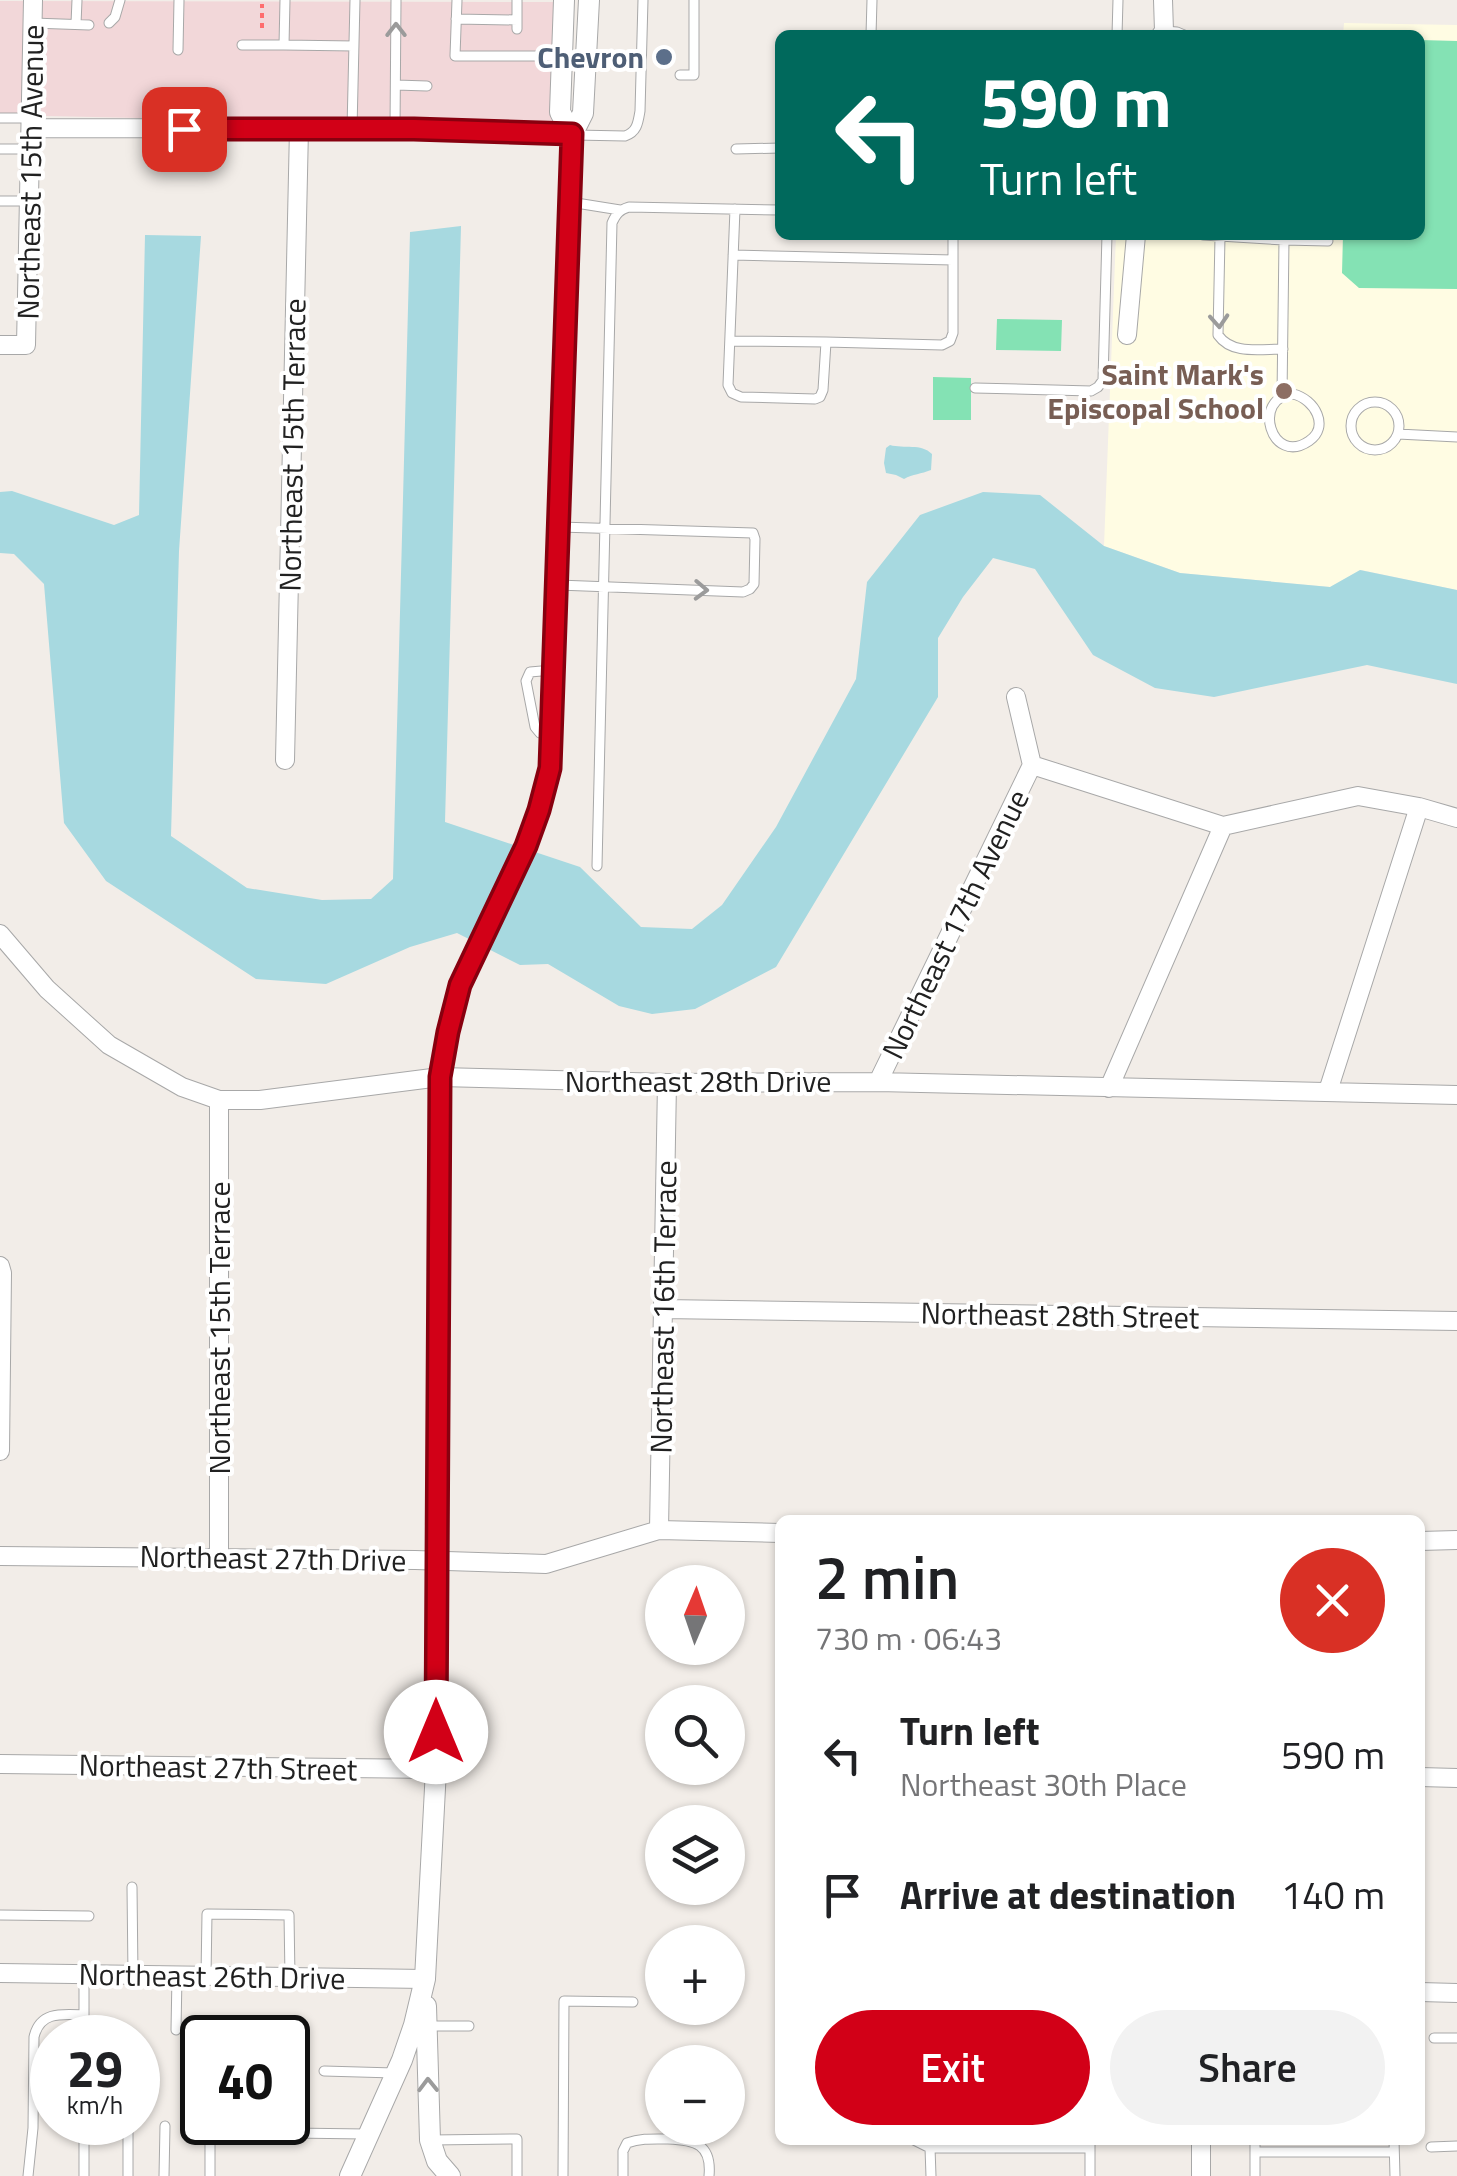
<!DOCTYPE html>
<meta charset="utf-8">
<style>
:root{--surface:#fff;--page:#f2f2f2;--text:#202124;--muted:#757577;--accent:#d20017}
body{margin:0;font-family:"Titillium Web",sans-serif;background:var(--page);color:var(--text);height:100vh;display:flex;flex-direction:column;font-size:38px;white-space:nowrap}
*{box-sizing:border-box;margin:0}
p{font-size:32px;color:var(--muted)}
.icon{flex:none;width:55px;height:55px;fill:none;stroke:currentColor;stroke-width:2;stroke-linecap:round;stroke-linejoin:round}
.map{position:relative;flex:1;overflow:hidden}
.details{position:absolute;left:775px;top:1515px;width:650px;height:630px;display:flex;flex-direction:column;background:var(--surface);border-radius:15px;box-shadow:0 2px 8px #0004}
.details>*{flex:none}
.guide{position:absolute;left:775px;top:30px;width:650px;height:210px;border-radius:15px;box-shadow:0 2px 8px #0004;background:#00695c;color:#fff;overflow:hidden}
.needle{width:65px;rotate:2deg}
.tools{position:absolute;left:645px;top:1565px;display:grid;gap:20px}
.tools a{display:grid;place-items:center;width:100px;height:100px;border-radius:50%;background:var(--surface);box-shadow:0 2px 8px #0004;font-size:50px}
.speed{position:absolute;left:30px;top:2015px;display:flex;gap:20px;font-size:50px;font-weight:700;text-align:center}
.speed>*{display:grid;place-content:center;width:130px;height:130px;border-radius:50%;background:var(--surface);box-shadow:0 2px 8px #0004;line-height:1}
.speed small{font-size:25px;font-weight:400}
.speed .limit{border:5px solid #111;border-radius:15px;background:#fff;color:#111}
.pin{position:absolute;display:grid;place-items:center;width:85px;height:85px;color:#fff;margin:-42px;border-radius:20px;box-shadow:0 5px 15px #0006}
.me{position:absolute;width:110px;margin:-55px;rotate:0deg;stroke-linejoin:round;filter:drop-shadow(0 0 8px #0008)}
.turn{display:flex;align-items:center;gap:35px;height:210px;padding:0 40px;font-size:45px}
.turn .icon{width:130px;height:130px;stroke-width:2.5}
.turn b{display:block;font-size:70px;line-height:85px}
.round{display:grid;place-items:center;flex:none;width:105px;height:105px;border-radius:52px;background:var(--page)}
.overview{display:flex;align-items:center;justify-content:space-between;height:170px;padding:0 40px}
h1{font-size:60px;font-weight:600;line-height:75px}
.cta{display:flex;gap:20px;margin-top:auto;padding:20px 40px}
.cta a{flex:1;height:115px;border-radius:60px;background:var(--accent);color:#fff;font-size:40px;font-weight:600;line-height:115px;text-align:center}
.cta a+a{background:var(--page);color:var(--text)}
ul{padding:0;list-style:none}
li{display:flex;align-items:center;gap:30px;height:140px;padding:0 40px}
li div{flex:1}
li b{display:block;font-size:38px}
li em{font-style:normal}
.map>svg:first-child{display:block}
</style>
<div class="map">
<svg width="1457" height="2176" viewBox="0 0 1457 2176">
<rect width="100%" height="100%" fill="#f2ede8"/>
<path fill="#f2d7d9" d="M 0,1 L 554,2 L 552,127 L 0,115 Z"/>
<path fill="#fffce3" d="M 1344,23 L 1457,25 L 1457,590 L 1361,570 L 1330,587 L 1180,573 L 1104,546 L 1116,235 L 1420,235 L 1420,35 L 1343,35 Z"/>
<path fill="#84e2b4" d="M 1420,40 L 1457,41 L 1457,289 L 1359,288 L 1342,273 L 1343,235 L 1420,235 Z
M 997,319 L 1062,320 L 1061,351 L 996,350 Z
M 933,377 L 971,378 L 971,420 L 933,420 Z"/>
<path fill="#a7d9e0" d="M 461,226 L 445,822 L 580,867 L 641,927 L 692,929 L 722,905 L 776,827 L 856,679 L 867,582 L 920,515 L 983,492 L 1040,495 L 1104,546 L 1180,573 L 1330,587 L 1360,570 L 1457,590 L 1457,684 L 1367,665 L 1214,697 L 1155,688 L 1093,655 L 1035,569 L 993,558 L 963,597 L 938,638 L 938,697 L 776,967 L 695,1009 L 652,1014 L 619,1006 L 548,964 L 520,965 L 457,933 L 410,947 L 326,984 L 256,979 L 106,881 L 64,823 L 44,584 L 14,554 L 0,553 L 0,492 L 12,491 L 114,525 L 139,515 L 145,235 L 201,236 L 179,551 L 171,836 L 247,888 L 322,900 L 371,899 L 393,879 L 410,232 Z
M 890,445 C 904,449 921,443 932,454 L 931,470 C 921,474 913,474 904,479 L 896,475 L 886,473 L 884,463 L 886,448 Z"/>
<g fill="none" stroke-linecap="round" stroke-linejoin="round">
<g stroke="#a8a8a8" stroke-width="11">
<path id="service" d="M 285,0 L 284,45 L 354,46
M 457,0 L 455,56 L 562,56
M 456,19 L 517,20
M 33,23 L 89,25
M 109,23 L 115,17 L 120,0
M 76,24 L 77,0
M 517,29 L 517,0
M 1164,31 L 1177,32 L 1184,35
M 871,35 L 872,0
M 1117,35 L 1118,0
M 242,45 L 284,45
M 178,50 L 179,0
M 680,75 L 694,75 L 694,0
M 396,85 L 427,86
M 0,118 L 31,118
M 352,129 L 355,0
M 395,129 L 396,0
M 575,135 L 625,136 C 637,132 638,123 640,111 L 643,0
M 0,149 L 30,149
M 736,149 L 780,148
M 0,201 L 29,201
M 570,202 L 620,210
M 735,209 L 728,385 L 732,393 L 741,397 L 815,399 L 820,397 L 823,390 L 826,342 L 942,345 L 950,341 L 953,333 L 953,235
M 1203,235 L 1284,240
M 1220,237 L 1218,335 C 1232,355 1260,349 1283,349
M 733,255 L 953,260
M 730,341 L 826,342
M 975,388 L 1091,391 L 1098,387 L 1103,380 L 1107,235
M 1293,394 C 1315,399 1330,427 1309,441 C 1271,467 1251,397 1293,394 Z
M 1282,396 L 1284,240 L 1328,241
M1351 426a24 24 0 1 1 48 0a24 24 0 1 1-48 0Z
M 1398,434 L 1457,437
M 558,585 L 743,592 L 750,589 L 754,584 L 755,539 L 753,533 L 560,527
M 550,737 L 540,733 L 535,727 L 526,681 L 530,672 L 553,670
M 597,866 L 612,223 C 616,214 619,210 629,207 L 780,210
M 132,1887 L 133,1975
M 0,1915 L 89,1916
M 206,1976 L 207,1914 L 289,1915 L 290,1977
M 427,2026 L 469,2026
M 176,2030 L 177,1976
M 84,2038 L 84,1974
M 1434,2038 L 1457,2038
M 324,2071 L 394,2073
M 432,2140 L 517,2139 L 517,2176
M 914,2140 L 930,2148
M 1090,2140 L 1090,2176
M 1255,2140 L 1255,2176
M 1394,2140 L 1395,2176
M 1431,2147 L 1457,2146
M 1255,2152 L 1394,2152
M 28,2176 L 33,2128 L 34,2037 C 40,2011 62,2014 84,2015
M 84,2176 L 84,2122
M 128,2176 L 128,2124
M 164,2176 L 165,2126
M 210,2176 L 210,2132 L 366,2134
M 563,2176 L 564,2001 L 633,2002
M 623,2176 L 623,2151 L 627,2143 C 641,2138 654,2139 668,2139 C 695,2140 712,2144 709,2176
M 931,2176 L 930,2148 L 1090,2148"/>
</g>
<g stroke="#a8a8a8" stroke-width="20">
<path id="minor" d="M 1161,35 L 1164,31 L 1163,0
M 31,128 L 414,129 L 572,135
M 1127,335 L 1136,235
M 0,345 L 26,345 L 33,0
M 1016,697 L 1032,765 L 1223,826 L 1358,796 L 1419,807 L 1457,818
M 285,760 L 299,129
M 0,934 L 47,989 L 109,1045 L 182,1087 L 219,1100 L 260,1100 L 440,1077 L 667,1083 L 878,1082 L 1457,1095
M 878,1082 L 1032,765
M 1109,1088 L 1223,826
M 1328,1091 L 1419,807
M 0,1266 L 2,1273 L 0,1451
M 663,1309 L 1457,1321
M 659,1530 L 667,1083
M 1420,1541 L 1457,1540
M 0,1556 L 415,1560 L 546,1564 L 659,1530 L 780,1533
M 219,1557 L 219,1100
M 0,1764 L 436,1769
M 1420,1777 L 1457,1778
M 0,1973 L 425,1979
M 1420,1992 L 1457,1993
M 1201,2176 L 1201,2140"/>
</g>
<g stroke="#a8a8a8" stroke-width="22">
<path id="tertiary" d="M 564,0 L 560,112 L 572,135
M 426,2006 L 430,2140 L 437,2161 L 450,2176
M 350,2176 L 402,2060 L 414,2025 L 425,1979 L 436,1769 L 440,1077 L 452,1012 L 460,985 L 525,846 L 539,810 L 550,767 L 572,135 L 583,113 L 589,0"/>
</g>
<path stroke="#fe6d6e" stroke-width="4" stroke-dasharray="5 5" stroke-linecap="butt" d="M 262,28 L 262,4"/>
<use href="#service" stroke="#fff" stroke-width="9"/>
<use href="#minor" stroke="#fff" stroke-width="18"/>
<use href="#tertiary" stroke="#fff" stroke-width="20"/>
</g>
<defs><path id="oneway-chevron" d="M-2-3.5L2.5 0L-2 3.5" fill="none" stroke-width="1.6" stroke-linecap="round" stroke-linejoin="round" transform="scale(2.5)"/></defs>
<g stroke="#9b9b9b">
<use href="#oneway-chevron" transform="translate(396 30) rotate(-90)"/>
<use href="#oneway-chevron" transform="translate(1219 321) rotate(86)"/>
<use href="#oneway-chevron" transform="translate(701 590) rotate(2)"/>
<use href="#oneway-chevron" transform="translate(428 2085) rotate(-91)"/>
</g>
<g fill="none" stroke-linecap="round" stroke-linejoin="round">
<g stroke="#88000f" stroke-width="25">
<path id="route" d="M 184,129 L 414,129 L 572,134 L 550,768 L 539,810 L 526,846 L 460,985 L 448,1032 L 440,1077 L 436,1732"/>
</g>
<use href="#route" stroke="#d20017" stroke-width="18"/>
</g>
<circle fill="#5c6f8a" stroke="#fff" stroke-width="4" cx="664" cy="57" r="10"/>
<circle fill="#8d6e63" stroke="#fff" stroke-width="4" cx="1284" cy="391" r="10"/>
<g text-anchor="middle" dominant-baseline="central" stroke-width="8" stroke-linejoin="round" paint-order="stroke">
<g font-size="30" font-weight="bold" fill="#4e5e75" stroke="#fff" text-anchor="end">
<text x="644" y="57">Chevron</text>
</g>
<g font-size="30" fill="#212121" stroke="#fff">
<text transform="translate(30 172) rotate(-89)">Northeast 15th Avenue</text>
<text transform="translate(292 445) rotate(-89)">Northeast 15th Terrace</text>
<text transform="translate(955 924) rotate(-64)">Northeast 17th Avenue</text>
<text x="698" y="1081">Northeast 28th Drive</text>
<text transform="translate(663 1307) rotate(-89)">Northeast 16th Terrace</text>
<text transform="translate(1060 1315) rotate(1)">Northeast 28th Street</text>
<text transform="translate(219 1328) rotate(-90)">Northeast 15th Terrace</text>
<text transform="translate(273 1558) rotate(1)">Northeast 27th Drive</text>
<text transform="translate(218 1767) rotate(1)">Northeast 27th Street</text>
<text transform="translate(212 1976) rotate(1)">Northeast 26th Drive</text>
</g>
<g font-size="30" font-weight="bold" fill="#785e54" stroke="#fff" text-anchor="end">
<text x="1264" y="374">Saint Mark's<tspan x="1264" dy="34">Episcopal School</tspan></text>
</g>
</g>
</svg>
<div class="tools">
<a><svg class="needle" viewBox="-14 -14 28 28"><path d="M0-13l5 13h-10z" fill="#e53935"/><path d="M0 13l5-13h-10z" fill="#757577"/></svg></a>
<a><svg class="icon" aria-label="search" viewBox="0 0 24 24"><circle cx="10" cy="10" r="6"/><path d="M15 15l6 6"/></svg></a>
<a><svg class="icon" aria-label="layers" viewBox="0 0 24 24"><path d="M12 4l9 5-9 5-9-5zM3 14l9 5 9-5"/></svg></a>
<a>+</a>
<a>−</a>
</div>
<div class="speed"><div>29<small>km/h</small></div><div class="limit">40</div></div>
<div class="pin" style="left:184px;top:129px;background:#d93025"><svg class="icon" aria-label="arrive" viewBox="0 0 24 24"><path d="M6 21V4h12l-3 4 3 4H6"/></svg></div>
<svg class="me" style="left:436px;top:1732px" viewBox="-20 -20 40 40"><circle r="19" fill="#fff"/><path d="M0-13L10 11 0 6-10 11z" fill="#d20017"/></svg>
<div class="guide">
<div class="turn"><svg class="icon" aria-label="left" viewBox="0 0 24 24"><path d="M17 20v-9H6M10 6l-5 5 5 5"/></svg><div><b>590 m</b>Turn left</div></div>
</div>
<section class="details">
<div class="overview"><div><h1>2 min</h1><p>730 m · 06:43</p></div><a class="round" style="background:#d93025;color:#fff"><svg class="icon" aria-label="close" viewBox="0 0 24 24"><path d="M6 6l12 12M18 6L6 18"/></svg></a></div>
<ul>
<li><svg class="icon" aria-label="left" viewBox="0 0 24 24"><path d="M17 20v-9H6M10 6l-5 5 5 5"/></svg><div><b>Turn left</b><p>Northeast 30th Place</p></div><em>590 m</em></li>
<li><svg class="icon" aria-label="arrive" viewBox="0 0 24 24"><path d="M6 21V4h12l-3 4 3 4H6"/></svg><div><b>Arrive at destination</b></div><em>140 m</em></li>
</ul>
<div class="cta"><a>Exit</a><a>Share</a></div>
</section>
</div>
